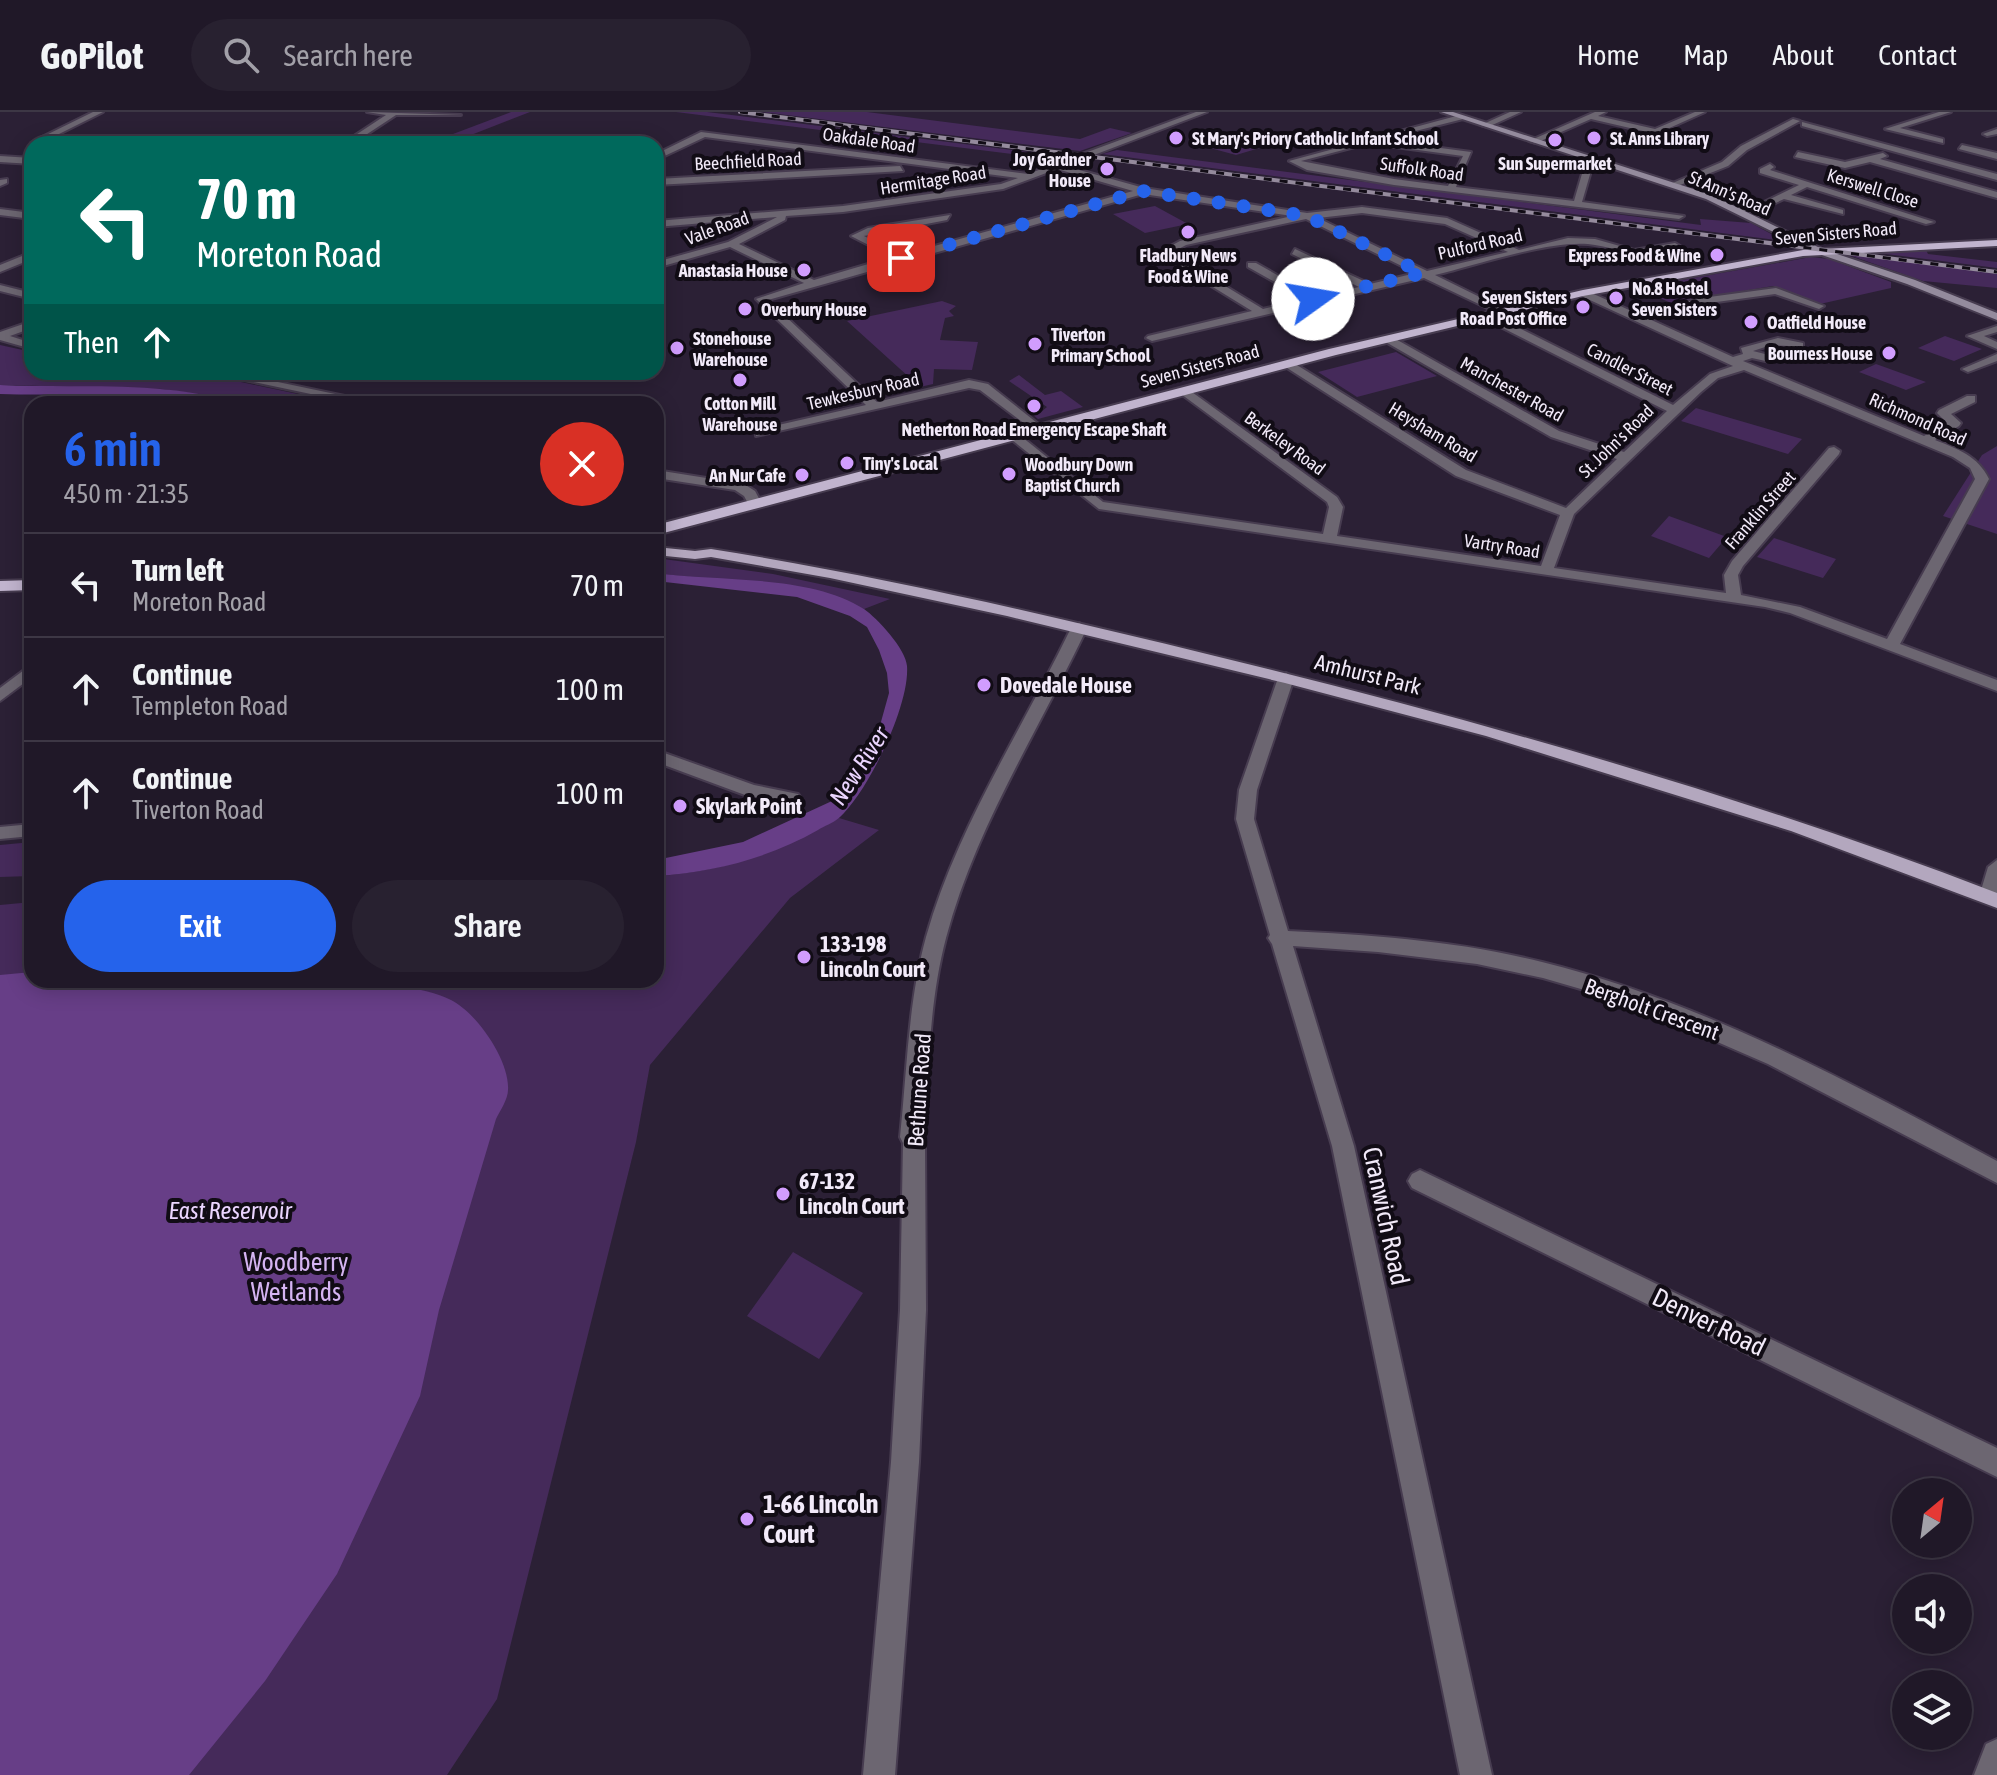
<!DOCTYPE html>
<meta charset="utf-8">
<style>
:root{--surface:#201828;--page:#282130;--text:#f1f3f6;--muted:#a2a0a8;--line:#3d3745;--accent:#2563eb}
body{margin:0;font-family:"Asap Condensed",sans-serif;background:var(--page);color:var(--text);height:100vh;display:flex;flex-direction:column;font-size:30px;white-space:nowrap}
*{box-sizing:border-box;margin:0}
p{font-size:26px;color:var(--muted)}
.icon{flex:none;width:44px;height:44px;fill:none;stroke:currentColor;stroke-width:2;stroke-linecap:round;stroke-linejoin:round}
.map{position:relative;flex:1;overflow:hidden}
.drawer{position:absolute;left:24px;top:284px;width:640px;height:592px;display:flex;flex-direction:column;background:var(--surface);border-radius:24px;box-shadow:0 4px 20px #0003,0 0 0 2px var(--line)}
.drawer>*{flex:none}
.guide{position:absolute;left:24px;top:24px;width:640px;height:244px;border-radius:24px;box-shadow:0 4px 20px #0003,0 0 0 2px var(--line);background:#00695c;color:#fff;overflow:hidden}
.needle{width:52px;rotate:29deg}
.fabs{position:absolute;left:1892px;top:1366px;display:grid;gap:16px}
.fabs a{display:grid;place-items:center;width:80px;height:80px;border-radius:50%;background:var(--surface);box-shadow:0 4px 20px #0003,0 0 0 2px var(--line);font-size:40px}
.pin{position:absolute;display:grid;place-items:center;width:68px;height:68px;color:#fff;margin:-34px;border-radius:16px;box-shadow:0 4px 12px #0006}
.me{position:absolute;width:88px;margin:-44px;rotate:77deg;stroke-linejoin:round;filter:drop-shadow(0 0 6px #0008)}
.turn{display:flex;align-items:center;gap:28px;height:168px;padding:0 40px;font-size:36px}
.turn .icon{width:104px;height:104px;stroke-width:2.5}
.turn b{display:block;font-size:56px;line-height:68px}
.then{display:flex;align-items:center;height:76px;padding:0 40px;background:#0003;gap:16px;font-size:30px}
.round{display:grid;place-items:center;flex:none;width:84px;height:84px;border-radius:42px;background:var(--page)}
.overview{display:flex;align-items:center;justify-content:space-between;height:136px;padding:0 40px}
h1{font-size:48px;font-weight:600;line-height:60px;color:var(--accent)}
.button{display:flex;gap:16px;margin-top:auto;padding:16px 40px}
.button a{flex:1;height:92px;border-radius:48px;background:var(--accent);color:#fff;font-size:32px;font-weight:600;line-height:92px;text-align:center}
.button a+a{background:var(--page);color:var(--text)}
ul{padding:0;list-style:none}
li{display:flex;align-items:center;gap:24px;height:104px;padding:0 40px;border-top:2px solid var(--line)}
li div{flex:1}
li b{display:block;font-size:30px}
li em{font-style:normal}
header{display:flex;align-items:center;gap:48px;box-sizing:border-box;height:112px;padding:0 40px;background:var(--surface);border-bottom:2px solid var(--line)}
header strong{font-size:38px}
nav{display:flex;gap:44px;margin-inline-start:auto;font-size:28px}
.search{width:560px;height:72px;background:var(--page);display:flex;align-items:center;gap:20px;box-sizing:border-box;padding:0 28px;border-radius:44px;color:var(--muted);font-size:30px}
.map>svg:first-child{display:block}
</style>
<header>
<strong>GoPilot</strong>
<div class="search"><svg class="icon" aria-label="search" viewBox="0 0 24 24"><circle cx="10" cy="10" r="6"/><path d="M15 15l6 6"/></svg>Search here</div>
<nav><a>Home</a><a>Map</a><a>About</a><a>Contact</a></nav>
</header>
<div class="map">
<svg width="1997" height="1663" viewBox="0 0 1997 1663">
<rect width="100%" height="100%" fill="#2b2035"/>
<path fill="#452a5a" d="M 511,0 L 530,0 L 448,32 L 409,32 L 453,22 Z
M 676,0 L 707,0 L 1068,45 L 1059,48 Z
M 761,0 L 867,0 L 1080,27 L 1110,16 L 1132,21 L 1080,39 Z
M 1220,24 L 1263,35 L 1236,43 L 1195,32 Z
M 1117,38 L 1701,113 L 1700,107 L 1751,111 L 1784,129 L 1102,42 Z
M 1155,94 L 1188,112 L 1145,121 L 1113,102 Z
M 1926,138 L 1928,142 L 1997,150 L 1997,156 L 1870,140 Z
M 1843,141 L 1997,162 L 1997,176 L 1923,169 Z
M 1811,145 L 1829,147 L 1891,170 L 1891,176 L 1820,192 L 1773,174 L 1671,191 L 1637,176 Z
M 942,189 L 956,194 L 949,199 L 954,204 L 945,206 L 940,228 L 978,230 L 972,258 L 934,257 L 933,272 L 920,275 L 847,209 Z
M 1945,224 L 1982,237 L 1954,249 L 1918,236 Z
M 0,233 L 32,240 L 32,260 L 170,260 L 241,270 L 345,292 L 239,292 L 216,285 L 162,277 L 0,273 Z
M 1396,240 L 1437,264 L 1357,285 L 1318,260 Z
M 1876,252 L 1926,270 L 1906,278 L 1859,260 Z
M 1019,263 L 1045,283 L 1061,279 L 1083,295 L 1038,307 L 1030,300 L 1041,300 L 1047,295 L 1009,269 Z
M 1696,296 L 1802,327 L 1788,342 L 1681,309 Z
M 1997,334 L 1997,422 L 1943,404 L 1982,343 Z
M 1669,404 L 1727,425 L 1709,446 L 1651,424 Z
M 1774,426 L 1836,447 L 1823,466 L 1757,445 Z
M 656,446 L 773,462 L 890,487 L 864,497 C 797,468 727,471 656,461 Z
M 839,706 L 879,718 L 790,786 L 650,953 L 636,1030 L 497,1587 L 447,1663 L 0,1663 L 0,793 L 32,790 L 32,868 L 656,868 L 656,764 C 723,760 780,739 839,706 Z
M 32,730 L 32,764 L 0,765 L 0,733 Z
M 793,1140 L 863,1181 L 819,1247 L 747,1204 Z"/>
<path fill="#673e87" d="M 0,273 C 79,277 162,267 239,292 C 211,292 185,287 158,285 C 105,280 52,284 0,282 Z
M 656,461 C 719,470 809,462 864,497 C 877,506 906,537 907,554 C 910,593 868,680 839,706 C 833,711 824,714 818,718 C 767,747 713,760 656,764 L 656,748 L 743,730 L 832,689 L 879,617 L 889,581 L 887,561 L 879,538 L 867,515 L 850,504 L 797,485 L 656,469 Z
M 32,860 L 32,868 L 348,868 C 379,872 423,874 451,888 C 477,901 510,949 508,978 C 508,987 500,999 496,1007 L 439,1198 L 420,1284 L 337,1462 L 265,1569 L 189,1663 L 0,1663 L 0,863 Z"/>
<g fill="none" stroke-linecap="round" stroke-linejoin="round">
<g stroke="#473c50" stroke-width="4">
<path id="minor" d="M 93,0 L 103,0 L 41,31 L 34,29 Z
M 367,0 L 461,3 L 396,3 L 352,32 L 342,32 L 386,3 Z
M 1196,0 L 1207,0 L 1065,54 L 1144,76 L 1307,101 L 1362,95 L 1447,106 L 1519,138 L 1568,126 L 1595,127 L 1634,138 L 1675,131 L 1680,134 C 1650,151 1625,138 1595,133 C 1555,126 1477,153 1435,163 L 1506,198 L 1507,200 L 1502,203 L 1424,166 L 1152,229 L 1146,226 L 1148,224 L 1252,199 L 1164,145 L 1163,138 L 1180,129 L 1292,104 L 1143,82 L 768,188 L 877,290 L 969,268 L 988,272 L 1041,314 L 1043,317 L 1037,321 L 980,278 L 969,276 L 756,324 L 756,318 L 866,293 L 756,187 L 804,171 L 730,135 L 656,156 L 656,150 L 728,130 L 777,105 L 656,115 L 656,109 L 843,94 L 1001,72 L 1018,66 L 705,25 L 656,48 L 656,42 L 701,20 L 1028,62 ZM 1057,57 L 1133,79 L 902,143 L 864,124 L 947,108 L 950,103 L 868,116 L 851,124 L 892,145 L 814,168 L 739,132 L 785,108 L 786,104 L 843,100 L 1003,77 ZM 1362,101 L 1445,112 L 1508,140 L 1427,159 L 1318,106 ZM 1306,107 L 1416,161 L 1370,172 L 1295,137 L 1292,142 L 1359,175 L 1316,185 L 1256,151 L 1248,151 L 1248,155 L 1305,187 L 1263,197 L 1171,141 L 1186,133 Z
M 1510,0 L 1521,0 L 1488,15 L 1481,13 Z
M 1595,0 L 1606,0 L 1598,4 L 1655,17 L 1695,0 L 1705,0 L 1656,22 L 1591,7 L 1536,31 L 1529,29 Z
M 1939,0 L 1951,0 L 1900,16 L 1943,27 L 1943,31 L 1885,17 Z
M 1460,3 L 1463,7 L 1380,28 L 1471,40 L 1456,75 L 1574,89 L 1584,55 L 1606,51 L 1606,55 L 1591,59 L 1582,90 L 1684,104 L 1679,107 L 1394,73 L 1307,58 L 1289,49 ZM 1370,31 L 1373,32 L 1463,44 L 1448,74 L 1394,67 L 1301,49 Z
M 1793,7 L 1800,9 L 1747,38 L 1728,54 L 1675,75 L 1668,73 L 1722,50 L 1741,34 Z
M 1802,10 L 1997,62 L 1997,68 L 1802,14 Z
M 1997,17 L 1997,22 L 1987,24 L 1983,22 Z
M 1962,33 L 1997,41 L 1997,47 L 1959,37 Z
M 1798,40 L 1845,50 L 1883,41 L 1887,44 L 1880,47 L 1997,80 L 1997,86 L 1870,50 L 1845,56 L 1795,45 Z
M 0,44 L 32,46 L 32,52 L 0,50 Z
M 1770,52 L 1774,55 L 1770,58 L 1934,110 L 1926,112 L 1807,75 L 1791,83 L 1843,98 L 1843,102 L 1784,87 L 1763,97 L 1735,100 L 1735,96 L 1758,93 L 1799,73 L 1760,61 L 1760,57 Z
M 900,54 L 903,59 L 656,73 L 656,67 Z
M 7,67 L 7,71 L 0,74 L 0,68 Z
M 0,97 L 32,101 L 32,107 L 0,103 Z
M 32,140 L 32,147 L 0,160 L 0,153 Z
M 0,173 L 32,181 L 32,187 L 0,179 Z
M 1776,176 L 1824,194 L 1819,197 L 1775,182 L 1702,192 L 1647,206 L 1733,245 L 1743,242 L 1741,236 L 1778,226 L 1803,231 L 1803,235 L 1770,250 L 1752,246 L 1743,249 L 1924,324 L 1947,311 L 1937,301 L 1939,298 L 1967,284 L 1975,284 L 1975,290 L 1951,302 L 1961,311 L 1959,314 L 1935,328 C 1958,337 1978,344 1989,367 L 1900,532 L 1997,568 L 1997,579 L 1790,501 L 1765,495 L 1099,397 L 1007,324 L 1017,321 L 1103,390 L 1323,422 L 1329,395 L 1327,390 L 1181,282 L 1179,279 L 1185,275 L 1337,385 L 1343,395 L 1337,424 L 1541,454 L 1560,403 L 1456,364 L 1284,254 L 1284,250 L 1292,250 L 1466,358 L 1566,396 L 1617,347 L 1551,325 L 1384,229 L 1384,225 L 1392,225 L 1559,319 L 1624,340 L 1667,299 L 1481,205 L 1481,201 L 1489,201 L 1673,293 L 1710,262 L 1733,254 L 1579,183 L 1579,179 L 1587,179 L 1638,202 L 1702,186 ZM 1771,233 L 1789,234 L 1769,243 L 1753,239 ZM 1744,258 L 1953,345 L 1970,356 L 1975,367 L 1887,527 L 1800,495 L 1741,483 L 1738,463 L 1743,454 L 1839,342 L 1840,339 L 1834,335 L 1829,336 L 1732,449 L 1724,463 L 1726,481 L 1554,456 L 1574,402 L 1701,280 L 1718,266 Z
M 32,209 L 32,216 L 10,224 L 32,231 L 32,237 L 0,228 L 0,220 Z
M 1997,214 L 1997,220 L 1984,224 L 1997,230 L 1997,237 L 1967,224 Z
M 1997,242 L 1997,249 L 1968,260 L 1962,257 Z
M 206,260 L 230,260 L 383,292 L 358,292 Z
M 656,358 L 744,372 L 755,379 L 762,392 L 750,395 L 744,384 L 735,378 L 656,366 Z
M 32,552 L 32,565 L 0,589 L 0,576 Z
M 1286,561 L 1294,566 L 1257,678 L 1254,707 L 1288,819 C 1373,823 1459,829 1542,850 C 1703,890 1851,971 1997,1049 L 1997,1071 L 1768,952 L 1653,902 L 1598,882 L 1543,866 L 1477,852 L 1378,840 L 1293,834 L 1354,1034 L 1492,1663 L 1460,1663 L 1332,1034 L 1272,832 L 1268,826 L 1270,823 L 1236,707 L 1239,678 L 1278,566 Z
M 656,638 L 754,673 L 798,682 L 801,686 L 792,692 L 745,683 L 656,650 Z
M 32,712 L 32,724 L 0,727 L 0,715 Z
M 1997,748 L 1997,788 L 1989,792 L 1979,785 L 1988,755 Z
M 1420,1058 L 1997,1336 L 1997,1365 L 1412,1076 L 1408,1069 L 1412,1062 Z
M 1997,1627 L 1997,1663 L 1974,1663 L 1986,1632 Z"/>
</g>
<g stroke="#473c50" stroke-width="4">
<path id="tertiary" d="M 1079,511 L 1087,516 C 1039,618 975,716 946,826 C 929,890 929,959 922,1025 L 925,1031 L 926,1198 L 919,1350 L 895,1663 L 863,1663 L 891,1350 L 900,1198 L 903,1031 L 900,1025 C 907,959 908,890 926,825 C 957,715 1022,618 1071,516 Z"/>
</g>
<g stroke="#473c50" stroke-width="4">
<path id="secondary" d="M 1441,0 L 1453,0 L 1712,83 L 1822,137 L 1915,168 L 1997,201 L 1997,208 L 1907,172 L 1816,141 L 1706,87 Z"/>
</g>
<g stroke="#473c50" stroke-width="4">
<path id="primary" d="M 656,435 L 695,439 L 711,437 C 881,464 1048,503 1215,544 C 1481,609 1742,683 1997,781 L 1997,796 L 1791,719 L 1486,624 L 1285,571 L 1007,504 L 830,466 L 711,445 L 695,447 L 656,443 Z"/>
</g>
<g stroke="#473c50" stroke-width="4">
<path id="trunk" d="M 1997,128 L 1997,134 L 1803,144 L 1583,184 L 1336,243 L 656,423 L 656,413 L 1329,237 L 1583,178 L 1803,138 Z
M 32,468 L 32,478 L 0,479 L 0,469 Z"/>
</g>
<use href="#minor" fill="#6c6671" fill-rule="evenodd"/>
<use href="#tertiary" fill="#6c6671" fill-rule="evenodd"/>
<use href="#secondary" fill="#948b9d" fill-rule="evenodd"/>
<use href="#primary" fill="#b3a7be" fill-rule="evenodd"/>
<use href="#trunk" fill="#c1b4ce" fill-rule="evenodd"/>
<g stroke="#958b9d" stroke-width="4">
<path id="rail" d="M 740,0 L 1997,160"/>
</g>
<use href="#rail" stroke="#110c15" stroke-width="3" stroke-dasharray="8" stroke-linecap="butt"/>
</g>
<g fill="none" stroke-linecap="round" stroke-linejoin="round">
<path stroke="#2563eb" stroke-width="14" stroke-dasharray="0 25.2" d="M 901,146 L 1143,79 L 1307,104 L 1423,161 L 1313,187"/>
</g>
<g fill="#d19dfe" stroke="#110c15" stroke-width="3">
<circle cx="1176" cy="26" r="8"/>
<circle cx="1594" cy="26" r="8"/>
<circle cx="1555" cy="28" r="8"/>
<circle cx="1107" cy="57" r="8"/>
<circle cx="1188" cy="120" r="8"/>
<circle cx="1717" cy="143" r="8"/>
<circle cx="804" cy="158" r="8"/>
<circle cx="1616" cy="186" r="8"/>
<circle cx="1583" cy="195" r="8"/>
<circle cx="745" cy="197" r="8"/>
<circle cx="1751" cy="210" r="8"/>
<circle cx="1035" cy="232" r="8"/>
<circle cx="677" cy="236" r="8"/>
<circle cx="1889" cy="241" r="8"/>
<circle cx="740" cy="268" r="8"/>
<circle cx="1034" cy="294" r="8"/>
<circle cx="847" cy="351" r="8"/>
<circle cx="1009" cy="362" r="8"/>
<circle cx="802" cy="363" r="8"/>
<circle cx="984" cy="573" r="8"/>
<circle cx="680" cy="694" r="8"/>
<circle cx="804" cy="845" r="8"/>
<circle cx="783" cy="1082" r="8"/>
<circle cx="747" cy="1407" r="8"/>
</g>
<g text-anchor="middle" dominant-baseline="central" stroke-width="8" stroke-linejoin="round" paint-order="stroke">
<g font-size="18" font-weight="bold" fill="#f2eaf9" stroke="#110c15" text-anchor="start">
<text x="1192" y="26">St Mary's Priory Catholic Infant School</text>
<text x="1610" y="26">St. Anns Library</text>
<text x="1091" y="47" text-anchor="end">Joy Gardner<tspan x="1091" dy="21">House</tspan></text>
<text x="1555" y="51" text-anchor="middle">Sun Supermarket</text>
<text x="1188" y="143" text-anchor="middle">Fladbury News<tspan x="1188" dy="21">Food &amp; Wine</tspan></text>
<text x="1701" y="143" text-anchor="end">Express Food &amp; Wine</text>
<text x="788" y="158" text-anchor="end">Anastasia House</text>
<text x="1632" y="176">No.8 Hostel<tspan x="1632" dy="21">Seven Sisters</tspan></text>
<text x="1567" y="185" text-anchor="end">Seven Sisters<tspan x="1567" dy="21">Road Post Office</tspan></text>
<text x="761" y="197">Overbury House</text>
<text x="1767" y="210">Oatfield House</text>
<text x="1051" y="222">Tiverton<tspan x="1051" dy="21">Primary School</tspan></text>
<text x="693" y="226">Stonehouse<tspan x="693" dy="21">Warehouse</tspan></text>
<text x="1873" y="241" text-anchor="end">Bourness House</text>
<text x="740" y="291" text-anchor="middle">Cotton Mill<tspan x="740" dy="21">Warehouse</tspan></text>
<text x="1034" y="317" text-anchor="middle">Netherton Road Emergency Escape Shaft</text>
<text x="863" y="351">Tiny's Local</text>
<text x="1025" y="352">Woodbury Down<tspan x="1025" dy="21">Baptist Church</tspan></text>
<text x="786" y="363" text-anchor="end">An Nur Cafe</text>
</g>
<g font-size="18" fill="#f2eaf9" stroke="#110c15">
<text transform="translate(869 28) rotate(8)">Oakdale Road</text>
<text transform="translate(748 49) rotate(-3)">Beechfield Road</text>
<text transform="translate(1422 57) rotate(8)">Suffolk Road</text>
<text transform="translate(933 68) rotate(-9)">Hermitage Road</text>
<text transform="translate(1873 76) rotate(17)">Kerswell Close</text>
<text transform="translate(1730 81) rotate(23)">St Ann's Road</text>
<text transform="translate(717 116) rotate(-20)">Vale Road</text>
<text transform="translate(1836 121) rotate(-5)">Seven Sisters Road</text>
<text transform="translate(1480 132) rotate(-13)">Pulford Road</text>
<text transform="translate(1200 254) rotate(-15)">Seven Sisters Road</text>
<text transform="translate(1630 257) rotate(27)">Candler Street</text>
<text transform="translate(1512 277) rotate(29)">Manchester Road</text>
<text transform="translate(863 279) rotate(-13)">Tewkesbury Road</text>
<text transform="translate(1918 307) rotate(24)">Richmond Road</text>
<text transform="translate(1433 320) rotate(31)">Heysham Road</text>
<text transform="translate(1616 329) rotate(-44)">St. John's Road</text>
<text transform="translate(1285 331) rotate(36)">Berkeley Road</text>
<text transform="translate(1760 398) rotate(-49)">Franklin Street</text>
<text transform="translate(1502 434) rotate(9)">Vartry Road</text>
</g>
<g font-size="22" fill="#f2eaf9" stroke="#110c15">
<text transform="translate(1368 562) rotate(14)">Amhurst Park</text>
<text transform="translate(1652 897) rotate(20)">Bergholt Crescent</text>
<text transform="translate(919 978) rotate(-86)">Bethune Road</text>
</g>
<g font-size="22" font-weight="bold" fill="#f2eaf9" stroke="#110c15" text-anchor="start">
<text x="1000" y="573">Dovedale House</text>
<text x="696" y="694">Skylark Point</text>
<text x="820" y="832">133-198<tspan x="820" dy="25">Lincoln Court</tspan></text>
<text x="799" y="1069">67-132<tspan x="799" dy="25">Lincoln Court</tspan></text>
</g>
<g font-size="24" font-style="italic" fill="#ebd5ff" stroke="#110c15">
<text transform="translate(859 654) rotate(-57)">New River</text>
<text x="230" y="1098">East Reservoir</text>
</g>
<g font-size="26" fill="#f2eaf9" stroke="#110c15">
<text transform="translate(1386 1104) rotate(78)">Cranwich Road</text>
<text transform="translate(1709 1210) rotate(26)">Denver Road</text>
</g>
<g font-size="26" fill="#d5b4f2" stroke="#110c15">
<text x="296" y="1150">Woodberry<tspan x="296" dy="30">Wetlands</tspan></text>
</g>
<g font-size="26" font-weight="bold" fill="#f2eaf9" stroke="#110c15" text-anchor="start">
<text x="763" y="1392">1-66 Lincoln<tspan x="763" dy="30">Court</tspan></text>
</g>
</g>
</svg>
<div class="fabs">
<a><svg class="needle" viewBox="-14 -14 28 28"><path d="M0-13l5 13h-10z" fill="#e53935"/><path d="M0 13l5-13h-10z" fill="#a2a0a8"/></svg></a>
<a><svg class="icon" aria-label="sound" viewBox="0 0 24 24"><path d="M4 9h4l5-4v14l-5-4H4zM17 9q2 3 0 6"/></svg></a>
<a><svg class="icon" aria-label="layers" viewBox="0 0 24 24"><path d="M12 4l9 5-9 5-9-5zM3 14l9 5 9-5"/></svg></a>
</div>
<div class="pin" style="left:901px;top:146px;background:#d93025"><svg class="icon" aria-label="arrive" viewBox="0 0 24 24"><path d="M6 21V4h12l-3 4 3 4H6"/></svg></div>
<svg class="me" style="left:1313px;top:187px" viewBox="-20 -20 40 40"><circle r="19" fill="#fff"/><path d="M0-13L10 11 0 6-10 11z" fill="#2563eb"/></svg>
<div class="guide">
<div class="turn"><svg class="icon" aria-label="left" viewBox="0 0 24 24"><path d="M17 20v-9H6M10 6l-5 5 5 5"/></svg><div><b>70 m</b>Moreton Road</div></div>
<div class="then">Then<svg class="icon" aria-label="ahead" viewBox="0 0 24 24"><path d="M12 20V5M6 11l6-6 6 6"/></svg></div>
</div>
<section class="drawer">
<div class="overview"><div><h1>6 min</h1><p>450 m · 21:35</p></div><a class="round" style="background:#d93025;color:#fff"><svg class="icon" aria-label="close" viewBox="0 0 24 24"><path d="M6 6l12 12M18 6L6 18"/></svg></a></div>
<ul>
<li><svg class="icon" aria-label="left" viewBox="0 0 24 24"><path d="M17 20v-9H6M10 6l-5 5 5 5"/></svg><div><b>Turn left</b><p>Moreton Road</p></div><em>70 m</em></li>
<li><svg class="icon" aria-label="ahead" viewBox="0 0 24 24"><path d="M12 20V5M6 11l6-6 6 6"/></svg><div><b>Continue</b><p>Templeton Road</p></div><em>100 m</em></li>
<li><svg class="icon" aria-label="ahead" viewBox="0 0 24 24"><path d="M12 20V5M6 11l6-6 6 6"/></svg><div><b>Continue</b><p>Tiverton Road</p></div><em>100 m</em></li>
</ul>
<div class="button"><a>Exit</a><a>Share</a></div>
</section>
</div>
